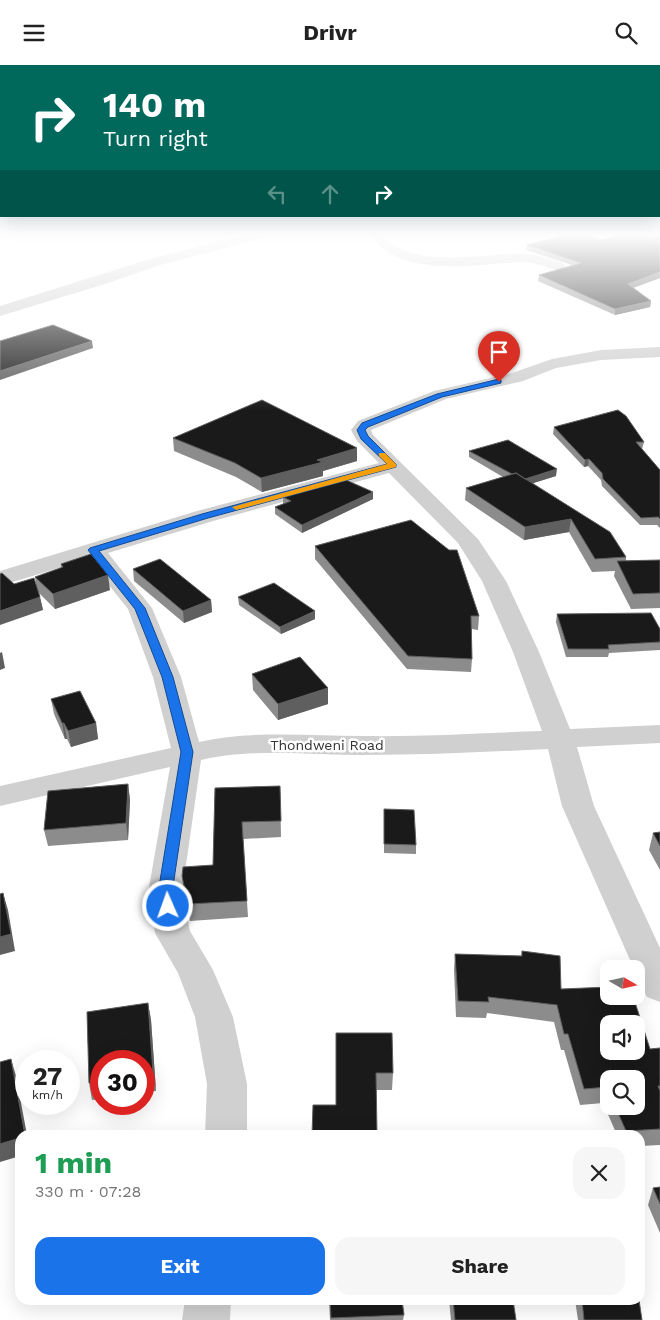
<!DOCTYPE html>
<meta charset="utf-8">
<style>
:root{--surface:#fff;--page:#f6f6f6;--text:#222;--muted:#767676;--accent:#1a73e8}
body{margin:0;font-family:"Work Sans",sans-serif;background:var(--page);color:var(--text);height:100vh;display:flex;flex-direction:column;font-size:19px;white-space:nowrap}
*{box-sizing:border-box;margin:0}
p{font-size:16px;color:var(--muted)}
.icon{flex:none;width:28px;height:28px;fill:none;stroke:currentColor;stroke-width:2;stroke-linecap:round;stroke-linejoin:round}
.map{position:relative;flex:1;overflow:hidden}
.side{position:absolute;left:15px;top:1065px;width:630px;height:175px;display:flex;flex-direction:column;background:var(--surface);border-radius:15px;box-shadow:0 5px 20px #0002}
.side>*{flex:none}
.banner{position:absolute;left:0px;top:0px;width:660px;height:152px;box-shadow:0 5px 20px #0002;background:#00695c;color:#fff;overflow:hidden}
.needle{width:32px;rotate:99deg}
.buttons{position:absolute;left:600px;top:895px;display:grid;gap:10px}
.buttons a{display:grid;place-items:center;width:45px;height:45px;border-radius:10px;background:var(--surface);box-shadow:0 5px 20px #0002;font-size:25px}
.speed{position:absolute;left:15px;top:985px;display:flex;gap:10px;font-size:25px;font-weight:700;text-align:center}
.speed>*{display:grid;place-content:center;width:65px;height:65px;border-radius:50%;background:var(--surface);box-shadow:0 5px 20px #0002;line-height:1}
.speed small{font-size:12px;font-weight:400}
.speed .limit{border:8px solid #d22;background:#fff;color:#111}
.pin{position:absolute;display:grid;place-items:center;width:42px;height:42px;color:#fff;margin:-51px -21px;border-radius:50% 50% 50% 0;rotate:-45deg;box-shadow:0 0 5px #0007}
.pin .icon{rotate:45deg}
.me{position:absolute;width:55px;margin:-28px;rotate:358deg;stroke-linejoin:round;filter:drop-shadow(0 0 4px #0008)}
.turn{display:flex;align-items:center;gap:18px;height:105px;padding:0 20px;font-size:22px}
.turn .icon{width:65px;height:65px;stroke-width:2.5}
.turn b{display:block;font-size:35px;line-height:42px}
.lanes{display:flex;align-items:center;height:48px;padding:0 20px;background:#0003;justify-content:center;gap:25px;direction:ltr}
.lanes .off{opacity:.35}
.round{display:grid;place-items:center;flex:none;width:52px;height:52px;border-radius:15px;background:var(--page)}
.summary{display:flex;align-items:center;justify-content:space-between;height:85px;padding:0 20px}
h1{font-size:30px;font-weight:700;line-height:38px;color:#1e9e55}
.cta{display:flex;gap:10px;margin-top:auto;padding:10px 20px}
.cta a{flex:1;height:58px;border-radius:15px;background:var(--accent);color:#fff;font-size:20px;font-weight:700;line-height:58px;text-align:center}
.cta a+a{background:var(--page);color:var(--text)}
header{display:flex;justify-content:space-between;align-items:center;height:65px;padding:0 20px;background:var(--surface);font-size:22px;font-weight:700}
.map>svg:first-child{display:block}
</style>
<header><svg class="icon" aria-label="menu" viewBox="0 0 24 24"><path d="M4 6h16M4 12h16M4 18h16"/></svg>Drivr<svg class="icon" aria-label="search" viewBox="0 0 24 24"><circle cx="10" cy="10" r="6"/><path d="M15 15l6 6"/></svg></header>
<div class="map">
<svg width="660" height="1255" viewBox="0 0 660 1255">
<rect width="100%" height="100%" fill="#fff"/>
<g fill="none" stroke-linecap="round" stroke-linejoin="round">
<path fill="#d0d0d0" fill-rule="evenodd" d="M 246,169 L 269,169 L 268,172 L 160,200 L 105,219 L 0,251 L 0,241 L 150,194 Z
M 369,169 L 382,169 C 412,207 485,187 526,189 C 538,189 551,195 563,198 L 565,201 L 563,204 L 558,205 C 547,203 535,197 524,197 C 477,198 402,216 369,169 Z
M 660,282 L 660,292 L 601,295 L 556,303 L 523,316 L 446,334 L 371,365 L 373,370 L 478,474 L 506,516 L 539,587 L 570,664 L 660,660 L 660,678 L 577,682 L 594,741 L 660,883 L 660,937 L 647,932 C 642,923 636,914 636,904 L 634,904 L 562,741 L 548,684 C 487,687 426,690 365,690 C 313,690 250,683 201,695 L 182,828 L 190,866 L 213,905 L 233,952 L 247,1019 L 247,1070 L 205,1070 L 207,1019 L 195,952 L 178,908 L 155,868 L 148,828 L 170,702 L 0,741 L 0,721 L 171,683 L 153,612 L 128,544 L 88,494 L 0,521 L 0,506 L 197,446 L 379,398 L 357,376 L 351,365 L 358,356 L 434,326 L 512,308 L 552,294 L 601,285 ZM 389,408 L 458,478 L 482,516 L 513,587 L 542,666 C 482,668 423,672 363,671 C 309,671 251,665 199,677 L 181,612 L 152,543 L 108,488 L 213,456 Z
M 185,1235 L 231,1235 L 230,1255 L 182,1255 Z"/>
</g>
<path fill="#8c8c8c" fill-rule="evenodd" d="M 660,169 L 660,213 L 633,223 L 651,236 L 650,242 L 615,250 L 538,216 L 539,210 L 572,200 L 526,185 L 527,180 L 602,175 Z
M 554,362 L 644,377 L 642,384 L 641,384 L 660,405 L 660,463 L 657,460 L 640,460 L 602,421 L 601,415 L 588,401 L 584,402 L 553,369 Z
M 173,373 L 357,383 L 357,396 L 323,406 L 323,411 L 262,427 L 236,412 L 174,386 Z
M 469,386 L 556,411 L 533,418 L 626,492 L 626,496 L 660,495 L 660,543 L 631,544 L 614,511 L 615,506 L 592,507 L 569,467 L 524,475 L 465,435 L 466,423 L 503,412 L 469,392 Z
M 283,432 L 373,434 L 302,468 L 275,449 L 275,442 L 283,439 Z
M 315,481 L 479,551 L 478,565 L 472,564 L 472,594 L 471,607 L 407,604 L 315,494 Z
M 61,499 L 110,525 L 55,544 L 39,528 L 43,545 L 14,519 L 36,519 L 35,512 L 61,503 Z
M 133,504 L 211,535 L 212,547 L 184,558 L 134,516 Z
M 238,532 L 315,554 L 281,569 L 239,540 Z
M 557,549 L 660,564 L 660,585 L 609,588 L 608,592 L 566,592 L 556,557 Z
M 252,609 L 328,639 L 278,655 L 253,625 Z
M 51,634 L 96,658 L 98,674 L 71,682 L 67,674 L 65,674 L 54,649 Z
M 128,719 L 130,735 L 128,775 L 48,781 L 44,765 Z
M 280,721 L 281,772 L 243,774 L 248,852 L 190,856 L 184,828 L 182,811 L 213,800 L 215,723 Z
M 384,744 L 416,780 L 416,789 L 384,788 Z
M 653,768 L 660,781 L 660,805 L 649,785 Z
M 522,886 L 561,924 L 650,984 L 660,983 L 660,1080 L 640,1081 L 640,1070 L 617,1070 L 603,1038 L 580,1040 L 564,985 L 561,985 L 554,957 L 487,948 L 486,953 L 456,952 L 454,905 L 455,889 L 521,891 ZM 609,1014 L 636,1041 L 609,1041 Z
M 148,938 L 151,955 L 156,1026 L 144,1027 L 144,996 L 101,996 L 101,1034 L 92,1035 L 89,1018 L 87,947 Z
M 336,968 L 393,1008 L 392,1025 L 376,1025 L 336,1040 Z
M 660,1122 L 660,1168 L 648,1140 L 653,1123 Z
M 329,1235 L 402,1235 L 404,1250 L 403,1255 L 330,1255 Z
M 449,1235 L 513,1235 L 516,1255 L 451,1255 Z
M 575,1235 L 639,1235 L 642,1255 L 578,1255 Z"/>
<path fill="#5f5f5f" d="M 660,207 L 660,213 L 627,225 L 628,219 Z
M 651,236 L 650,242 L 615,250 L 615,244 Z
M 92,276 L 93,283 L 0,315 L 0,306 Z
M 357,383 L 357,396 L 323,406 L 323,411 L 262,427 L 261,413 L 317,395 Z
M 589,394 L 588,401 L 584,402 L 585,395 Z
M 557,404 L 556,411 L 521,422 L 522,415 Z
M 373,427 L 373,434 L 302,468 L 302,460 Z
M 571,454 L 569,467 L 524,475 L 525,462 Z
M 108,510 L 110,525 L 55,544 L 53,529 Z
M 40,532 L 43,545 L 0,560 L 0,546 Z
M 211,535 L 212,547 L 184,558 L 183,546 Z
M 315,546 L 315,554 L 281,569 L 280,562 Z
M 2,587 L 5,603 L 0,605 L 0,588 Z
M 328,623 L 328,639 L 278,655 L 278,639 Z
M 62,658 L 64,658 L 67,674 L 65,674 Z
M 96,658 L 98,674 L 71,682 L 68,666 Z
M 128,719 L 130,735 L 128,775 L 126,758 Z
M 3,828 L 8,845 L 15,886 L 0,890 L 0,872 Z
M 148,938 L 151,955 L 156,1026 L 153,1008 Z
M 11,994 L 16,1011 L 27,1070 L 25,1070 Z
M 20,1073 L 20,1091 L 0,1097 L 0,1079 Z"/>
<path fill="#1a1a1a" stroke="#5f5f5f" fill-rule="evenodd" d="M 568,169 L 583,169 L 602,175 L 620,169 L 660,169 L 660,207 L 628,219 L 651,236 L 615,244 L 539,210 L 581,198 L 527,180 Z
M 53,260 L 92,276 L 0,306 L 0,276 Z
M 262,335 L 357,383 L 317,395 L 323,397 L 261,413 L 235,398 L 173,373 Z
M 618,345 L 626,351 L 644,377 L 636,377 L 660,405 L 660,454 L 658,452 L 641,453 L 603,414 L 602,408 L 589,394 L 585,395 L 554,362 Z
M 508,375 L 557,404 L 525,414 L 516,408 L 512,409 L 469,386 Z
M 516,408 L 610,467 L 626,492 L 595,494 L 571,454 L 525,462 L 466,423 Z
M 346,415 L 373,427 L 302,460 L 275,442 L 291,436 L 283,432 Z
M 411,455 L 449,485 L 457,485 L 479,551 L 471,551 L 472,594 L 408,591 L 315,481 Z
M 91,489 L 108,510 L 53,529 L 35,512 L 63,502 L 61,499 Z
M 160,494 L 211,535 L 183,546 L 133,504 Z
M 660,495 L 660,528 L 633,529 L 617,496 Z
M 2,508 L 14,519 L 34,513 L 40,532 L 0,546 L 0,509 Z
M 274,518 L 315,546 L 280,562 L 238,532 Z
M 651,548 L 660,564 L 660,577 L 608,580 L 609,584 L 568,584 L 557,549 Z
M 300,592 L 328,623 L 278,639 L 252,609 Z
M 80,626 L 96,658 L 68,666 L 64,658 L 62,658 L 51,634 Z
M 128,719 L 126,758 L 44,765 L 48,726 Z
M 280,721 L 281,756 L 242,757 L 247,836 L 188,839 L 182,811 L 183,802 L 213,800 L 215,723 Z
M 384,744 L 414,745 L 416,780 L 384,779 Z
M 660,767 L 660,781 L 653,768 Z
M 3,828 L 11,869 L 0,872 L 0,829 Z
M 522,886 L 560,891 L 561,924 L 609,922 L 609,931 L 633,931 L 650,984 L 660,983 L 660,1021 L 658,1021 L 660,1026 L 660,1064 L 626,1066 L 615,1041 L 636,1041 L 636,1014 L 609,1014 L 609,1027 L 607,1022 L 584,1024 L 568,969 L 564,969 L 557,940 L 488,932 L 489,937 L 458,936 L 455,889 L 522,891 ZM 609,959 L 636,959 L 636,986 L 609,986 Z
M 148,938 L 153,1008 L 144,1010 L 144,996 L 101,996 L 101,1016 L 89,1018 L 87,947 Z
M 336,968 L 392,968 L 393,1008 L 376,1008 L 377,1070 L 312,1070 L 313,1040 L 336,1040 Z
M 11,994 L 25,1070 L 20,1070 L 20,1073 L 0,1079 L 0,997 Z
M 433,1069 L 495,1070 L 496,1070 L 433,1070 Z
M 660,1122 L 660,1139 L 653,1123 Z
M 330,1235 L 402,1235 L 404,1250 L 331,1253 Z
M 453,1235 L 513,1235 L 516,1255 L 455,1255 Z
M 582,1235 L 639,1235 L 642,1255 L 584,1255 Z"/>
<linearGradient id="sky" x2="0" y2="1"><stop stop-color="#9ec6ea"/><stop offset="0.49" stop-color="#fff"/><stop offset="1" stop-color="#fff" stop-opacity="0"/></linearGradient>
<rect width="660" height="345" fill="url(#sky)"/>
<path fill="#1a73e8" stroke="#114b97" d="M 499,314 L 501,315 L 501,318 L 442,332 L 368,362 L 365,365 L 368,371 L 396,399 L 396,402 L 208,453 L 99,486 L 145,543 L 173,612 L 193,687 L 172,828 L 175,841 L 173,845 L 168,847 L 163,845 L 158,828 L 181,687 L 162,612 L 135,544 L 88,485 L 90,483 L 202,449 L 387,399 L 361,374 L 357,365 L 362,358 L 437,329 Z"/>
<path fill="#f59e0b" d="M 379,388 L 385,388 L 396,399 L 396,402 L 236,445 L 232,442 L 387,399 L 379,391 Z"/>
<g text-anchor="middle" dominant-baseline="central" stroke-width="5" stroke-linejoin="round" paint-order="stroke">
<g font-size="14" fill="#333" stroke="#fff">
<text x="327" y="680">Thondweni Road</text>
</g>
</g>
</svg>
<div class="buttons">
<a><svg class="needle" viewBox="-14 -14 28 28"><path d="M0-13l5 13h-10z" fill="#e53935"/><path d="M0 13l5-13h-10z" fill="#767676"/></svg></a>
<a><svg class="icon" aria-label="sound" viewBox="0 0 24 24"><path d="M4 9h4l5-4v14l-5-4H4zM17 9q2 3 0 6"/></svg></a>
<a><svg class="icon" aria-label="search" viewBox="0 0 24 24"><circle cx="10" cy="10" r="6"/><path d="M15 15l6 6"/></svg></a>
</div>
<div class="speed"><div>27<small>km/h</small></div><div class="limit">30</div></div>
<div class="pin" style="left:499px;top:317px;background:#d93025"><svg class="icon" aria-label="arrive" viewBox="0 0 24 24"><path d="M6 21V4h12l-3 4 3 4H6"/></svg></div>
<svg class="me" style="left:168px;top:841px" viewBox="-20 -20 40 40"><circle r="17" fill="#1a73e8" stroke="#fff" stroke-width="3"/><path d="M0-11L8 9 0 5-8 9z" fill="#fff"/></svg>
<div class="banner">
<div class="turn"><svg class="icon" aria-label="right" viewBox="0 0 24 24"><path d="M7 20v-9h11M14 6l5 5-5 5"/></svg><div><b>140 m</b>Turn right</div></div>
<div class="lanes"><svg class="icon off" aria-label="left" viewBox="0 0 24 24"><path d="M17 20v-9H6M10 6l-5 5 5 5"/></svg><svg class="icon off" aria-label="ahead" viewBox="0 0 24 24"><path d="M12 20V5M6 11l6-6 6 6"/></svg><svg class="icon" aria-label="right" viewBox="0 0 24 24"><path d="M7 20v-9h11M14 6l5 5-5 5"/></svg></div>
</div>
<section class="side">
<div class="summary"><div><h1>1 min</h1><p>330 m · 07:28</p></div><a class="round"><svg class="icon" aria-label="close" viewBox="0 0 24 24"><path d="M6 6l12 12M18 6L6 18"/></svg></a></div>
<div class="cta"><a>Exit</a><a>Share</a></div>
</section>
</div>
